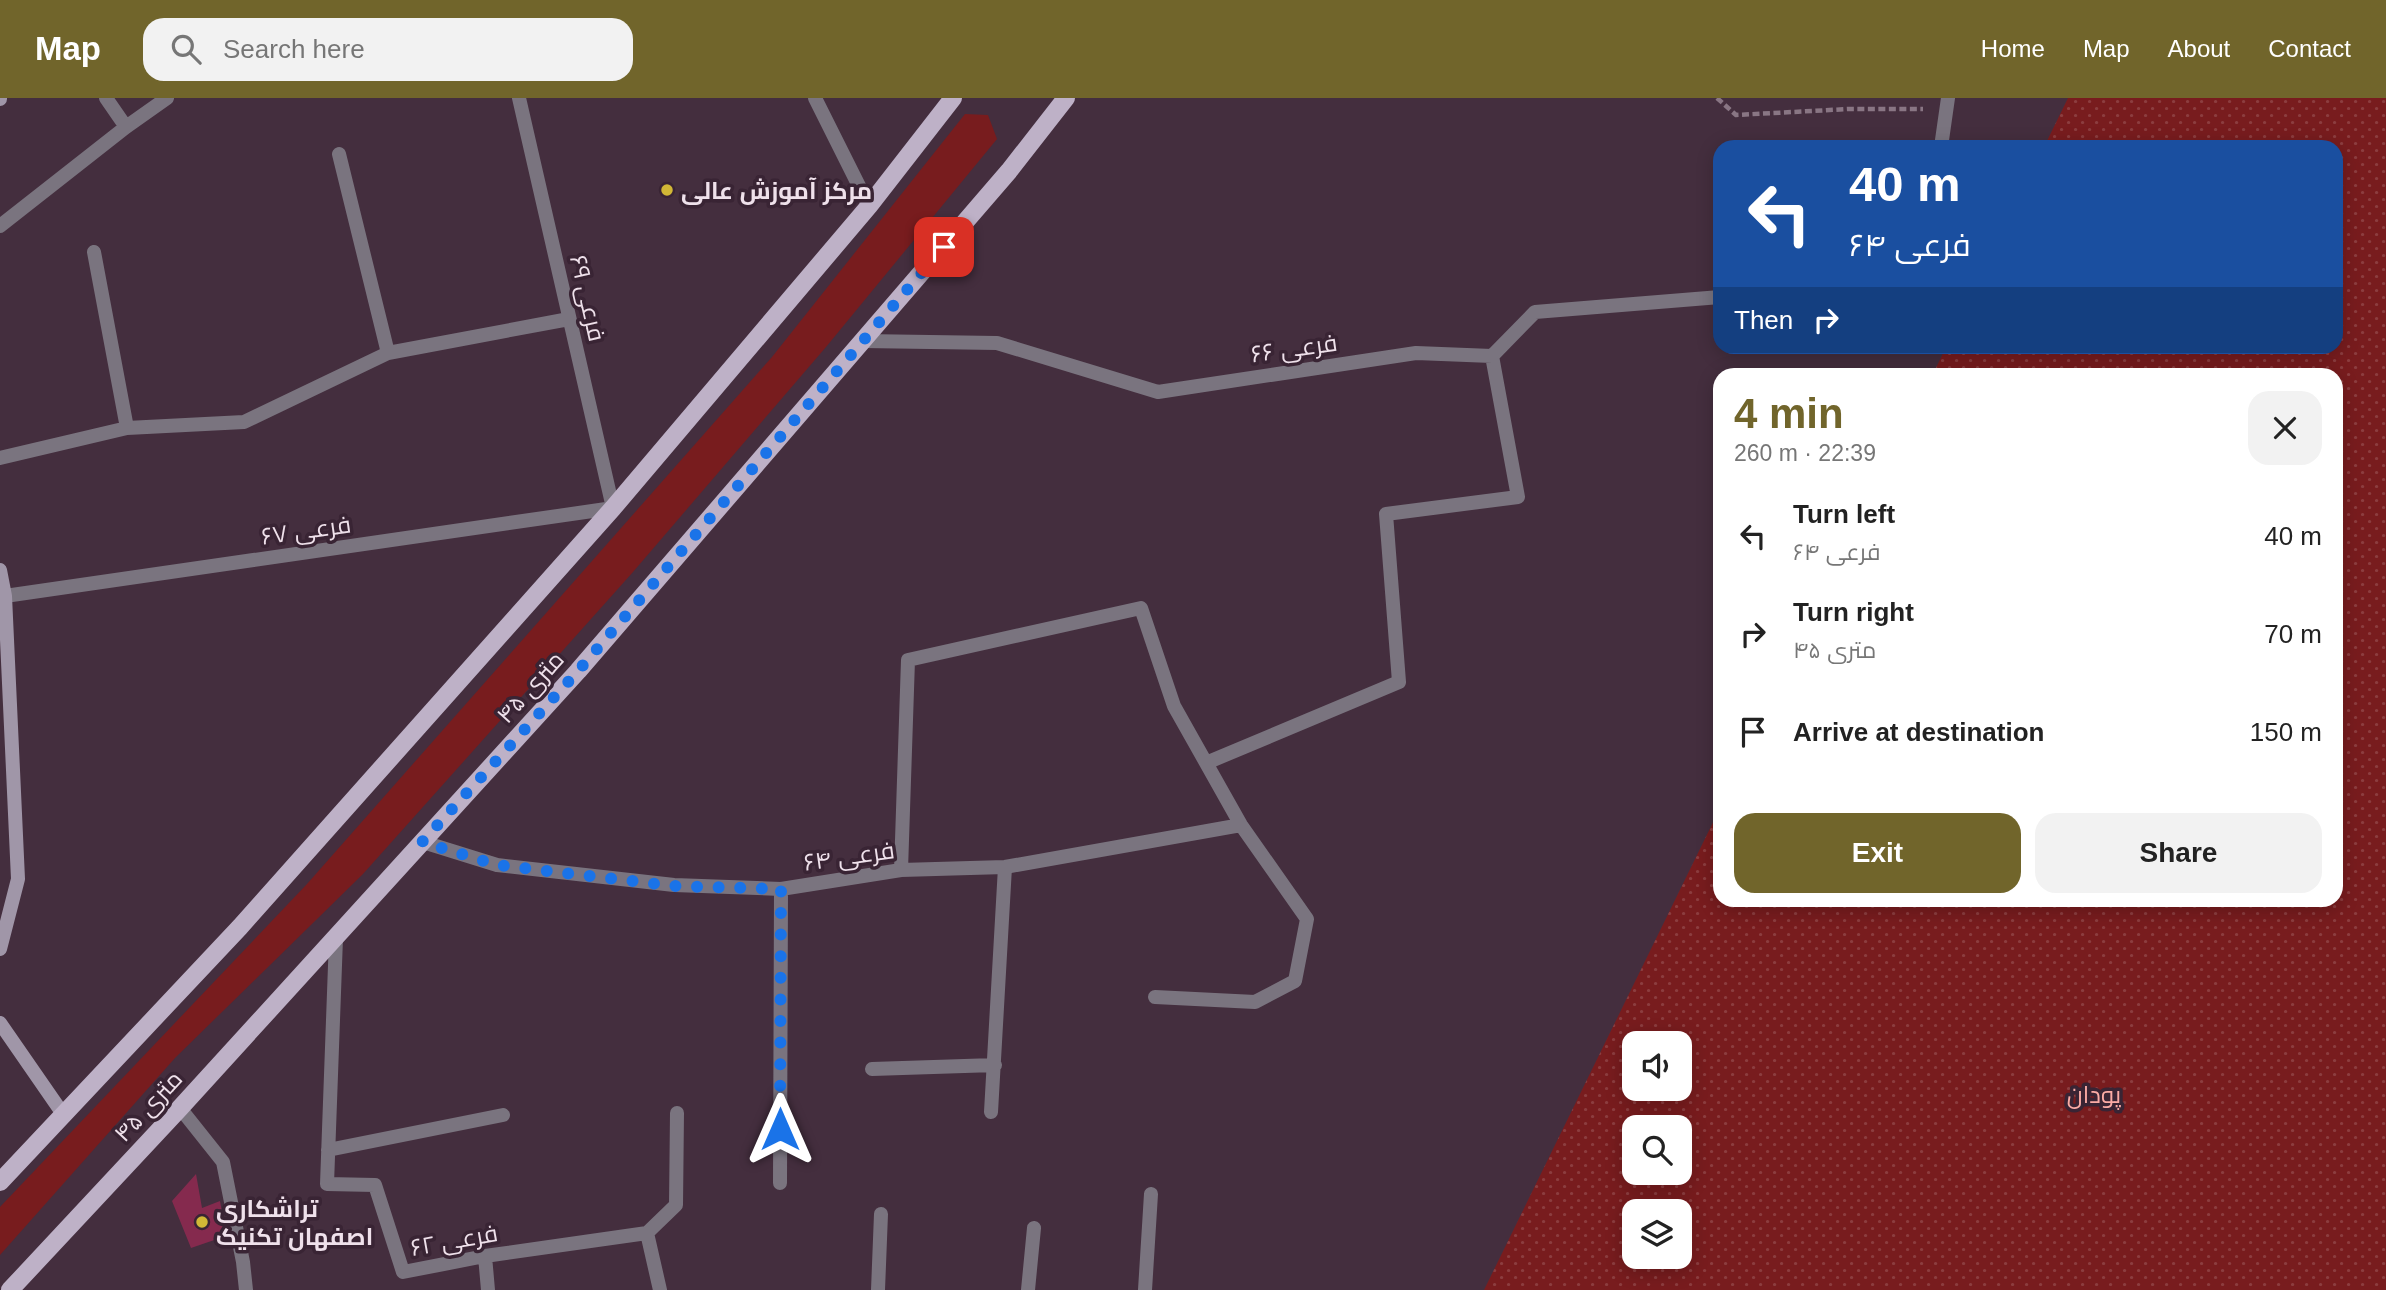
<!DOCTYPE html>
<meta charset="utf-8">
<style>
:root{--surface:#fff;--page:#f2f2f2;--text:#222;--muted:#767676;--accent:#71652b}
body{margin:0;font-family:Helvetica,Cairo,sans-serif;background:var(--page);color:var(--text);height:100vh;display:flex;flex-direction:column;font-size:26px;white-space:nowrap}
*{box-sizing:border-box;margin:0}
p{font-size:23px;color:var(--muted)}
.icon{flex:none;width:38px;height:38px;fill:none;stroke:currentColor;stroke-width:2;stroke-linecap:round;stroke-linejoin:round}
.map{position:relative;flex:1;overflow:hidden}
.panel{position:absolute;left:1713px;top:270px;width:630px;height:539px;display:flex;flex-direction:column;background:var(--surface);border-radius:21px;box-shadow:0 4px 18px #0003}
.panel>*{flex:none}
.banner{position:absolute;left:1713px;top:42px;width:630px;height:214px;border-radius:21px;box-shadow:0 4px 18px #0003;background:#1a4fa0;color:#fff;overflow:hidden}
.fabs{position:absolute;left:1622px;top:933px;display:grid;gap:14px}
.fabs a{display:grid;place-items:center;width:70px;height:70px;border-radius:14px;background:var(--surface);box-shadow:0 4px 18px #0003;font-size:35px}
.pin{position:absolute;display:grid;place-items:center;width:60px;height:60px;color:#fff;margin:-30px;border-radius:14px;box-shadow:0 4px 10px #0006}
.me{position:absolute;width:77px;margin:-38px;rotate:0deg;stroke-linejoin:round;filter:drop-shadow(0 0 5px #0008)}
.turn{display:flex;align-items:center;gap:24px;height:147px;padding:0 21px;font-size:32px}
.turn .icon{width:91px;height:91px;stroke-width:2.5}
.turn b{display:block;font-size:49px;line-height:60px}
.then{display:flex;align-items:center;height:66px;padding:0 21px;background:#0003;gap:14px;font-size:26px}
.round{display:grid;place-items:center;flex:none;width:74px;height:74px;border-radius:21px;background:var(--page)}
.head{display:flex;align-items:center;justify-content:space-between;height:119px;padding:0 21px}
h1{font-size:42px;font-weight:600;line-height:52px;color:var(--accent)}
.button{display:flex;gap:14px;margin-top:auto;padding:14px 21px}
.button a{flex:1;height:80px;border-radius:21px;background:var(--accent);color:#fff;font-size:28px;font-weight:600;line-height:80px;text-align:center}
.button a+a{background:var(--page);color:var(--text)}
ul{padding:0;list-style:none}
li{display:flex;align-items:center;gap:21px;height:98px;padding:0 21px}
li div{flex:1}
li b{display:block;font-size:26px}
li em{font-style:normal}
header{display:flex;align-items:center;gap:42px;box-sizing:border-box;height:98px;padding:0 35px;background:var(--accent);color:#fff}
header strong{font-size:33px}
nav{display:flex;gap:38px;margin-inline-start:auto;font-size:24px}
.search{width:490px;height:63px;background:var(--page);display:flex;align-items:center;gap:18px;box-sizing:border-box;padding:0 24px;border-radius:21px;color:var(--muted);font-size:26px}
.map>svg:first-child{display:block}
</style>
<header>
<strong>Map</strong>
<div class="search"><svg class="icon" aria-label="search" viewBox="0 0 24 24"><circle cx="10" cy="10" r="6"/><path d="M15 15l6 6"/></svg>Search here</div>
<nav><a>Home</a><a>Map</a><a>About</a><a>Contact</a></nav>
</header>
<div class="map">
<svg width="2386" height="1192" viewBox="0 0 2386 1192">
<defs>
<pattern id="park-dots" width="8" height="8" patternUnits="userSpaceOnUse" patternTransform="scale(1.75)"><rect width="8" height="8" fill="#781c1e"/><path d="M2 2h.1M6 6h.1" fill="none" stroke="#8c3d3f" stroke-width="1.8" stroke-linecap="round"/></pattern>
</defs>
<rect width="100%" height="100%" fill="#442e3e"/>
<path fill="#781c1e" d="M 965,16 L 988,17 L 997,41 L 826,249 L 633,474 L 363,776 L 175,960 L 0,1157 L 0,1109 L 307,786 L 772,259 Z"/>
<path fill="url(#park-dots)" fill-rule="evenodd" d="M 2068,0 L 2386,0 L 2386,1192 L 1484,1192 L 1720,710 L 1720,802 L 2336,802 L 2336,276 L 1933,276 L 1946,249 L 2336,248 L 2336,49 L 2044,49 ZM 1634,945 L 1680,945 L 1680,990 L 1634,990 ZM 1634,1029 L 1680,1029 L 1680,1074 L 1634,1074 ZM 1634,1113 L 1680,1113 L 1680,1158 L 1634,1158 Z"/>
<path fill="#852a4e" d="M 196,1076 L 202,1110 L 220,1103 L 226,1138 L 191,1150 L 172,1103 Z"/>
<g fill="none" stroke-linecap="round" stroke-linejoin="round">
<path stroke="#897684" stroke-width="4.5" stroke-dasharray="7 3.5" stroke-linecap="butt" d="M 1717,0 L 1736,17 L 1849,11 L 1923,11"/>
<path stroke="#7a747f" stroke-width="14" d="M 106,0 L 126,29
M 815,0 L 869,108
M 1941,49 L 1948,0
M 339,56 L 388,255
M 0,128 L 126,29 L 167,0
M 94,154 L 127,330
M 863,243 L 997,245 L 1158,294 L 1416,255 L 1492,258 L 1535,214 L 1720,199
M 0,360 L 127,330 L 244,324 L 388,255 L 569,221
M 5,498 L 613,410 L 519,0
M 1206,665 L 1399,584 L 1386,416 L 1518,399 L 1492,258
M 423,744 L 497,767 L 674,787 L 781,791 L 901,772 L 1005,769 L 1241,727
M 901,772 L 908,562 L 1141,510 L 1174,608 L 1241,727 L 1307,821 L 1295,883 L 1255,904 L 1155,899
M 336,840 L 327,1086 L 375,1087 L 403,1174 L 485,1158 L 647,1135
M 872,971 L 995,967
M 180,1010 L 223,1064 L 243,1164 L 246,1192
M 991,1014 L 1005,769
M 328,1052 L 503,1017
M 780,1085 L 781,791
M 647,1135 L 676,1107 L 677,1015
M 647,1135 L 660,1192
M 485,1158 L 488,1192
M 878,1192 L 881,1116
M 1028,1192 L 1034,1130
M 1145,1192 L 1151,1096"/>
<path stroke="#a096a8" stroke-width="14" d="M 0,1 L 0,0
M 0,472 L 5,498 L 18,781 L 0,851
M 0,925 L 63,1016"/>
<path stroke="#beb1c7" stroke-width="18" d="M 0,1084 L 240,829 L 613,410 L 869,108 L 953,0
M 10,1192 L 180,1010 L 578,573 L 1009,73 L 1066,0"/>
</g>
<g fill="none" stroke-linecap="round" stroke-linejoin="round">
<path stroke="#1a73e8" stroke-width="12" stroke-dasharray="0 21.6" d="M 780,1031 L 781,791 L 674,788 L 497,767 L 422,744 L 578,573 L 944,149"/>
</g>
<g fill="#d1b736" stroke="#392434" stroke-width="2.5">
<circle cx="667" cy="92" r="7"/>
<circle cx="202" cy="1124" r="7"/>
</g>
<g text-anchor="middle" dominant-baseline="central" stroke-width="7" stroke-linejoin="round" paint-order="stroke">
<g font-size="24" font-weight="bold" fill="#efe1eb" stroke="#392434" text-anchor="start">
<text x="681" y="92">مرکز آموزش عالی</text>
<text x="216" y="1110">تراشکاری<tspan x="216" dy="28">اصفهان تکنیک</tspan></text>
</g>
<g font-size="24" fill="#efe1eb" stroke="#392434">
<text transform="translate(588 200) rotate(77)">فرعی ۶۹</text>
<text transform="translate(1294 250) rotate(-8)">فرعی ۶۶</text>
<text transform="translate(306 432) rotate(-8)">فرعی ۶۷</text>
<text transform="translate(530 589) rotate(-48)">۴۵ متری</text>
<text transform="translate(849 758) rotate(-8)">فرعی ۶۴</text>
<text transform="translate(148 1008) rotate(-47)">۴۵ متری</text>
<text transform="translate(454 1142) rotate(-10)">فرعی ۶۲</text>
</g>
<g font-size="24" fill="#fbaba5" stroke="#392434">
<text x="2094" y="996">پودان</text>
</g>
</g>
</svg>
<div class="fabs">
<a><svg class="icon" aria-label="sound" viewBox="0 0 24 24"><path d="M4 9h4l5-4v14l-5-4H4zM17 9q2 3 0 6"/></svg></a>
<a><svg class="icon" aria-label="search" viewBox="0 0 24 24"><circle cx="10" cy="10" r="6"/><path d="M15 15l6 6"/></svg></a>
<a><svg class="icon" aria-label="layers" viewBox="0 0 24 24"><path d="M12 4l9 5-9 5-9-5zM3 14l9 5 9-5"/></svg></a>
</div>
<div class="pin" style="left:944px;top:149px;background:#d93025"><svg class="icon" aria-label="arrive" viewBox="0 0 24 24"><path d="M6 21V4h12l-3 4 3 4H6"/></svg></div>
<svg class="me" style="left:780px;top:1031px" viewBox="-20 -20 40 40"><path d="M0-17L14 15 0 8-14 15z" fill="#1a73e8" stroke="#fff" stroke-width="4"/></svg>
<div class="banner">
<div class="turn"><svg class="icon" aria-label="left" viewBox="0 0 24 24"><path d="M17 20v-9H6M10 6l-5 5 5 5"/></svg><div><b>40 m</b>فرعی ۶۴</div></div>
<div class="then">Then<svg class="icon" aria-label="right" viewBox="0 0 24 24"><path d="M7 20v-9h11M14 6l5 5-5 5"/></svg></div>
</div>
<section class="panel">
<div class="head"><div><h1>4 min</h1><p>260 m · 22:39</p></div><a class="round"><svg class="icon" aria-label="close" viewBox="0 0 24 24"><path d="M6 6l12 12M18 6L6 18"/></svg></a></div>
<ul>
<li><svg class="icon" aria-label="left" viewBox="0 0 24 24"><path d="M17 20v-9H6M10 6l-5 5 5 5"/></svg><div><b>Turn left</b><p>فرعی ۶۴</p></div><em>40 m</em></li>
<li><svg class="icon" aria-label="right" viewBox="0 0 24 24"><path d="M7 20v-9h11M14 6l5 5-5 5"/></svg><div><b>Turn right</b><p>۴۵ متری</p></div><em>70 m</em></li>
<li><svg class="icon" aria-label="arrive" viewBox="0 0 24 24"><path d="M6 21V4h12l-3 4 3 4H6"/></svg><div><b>Arrive at destination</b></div><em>150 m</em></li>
</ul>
<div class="button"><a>Exit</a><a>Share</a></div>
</section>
</div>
